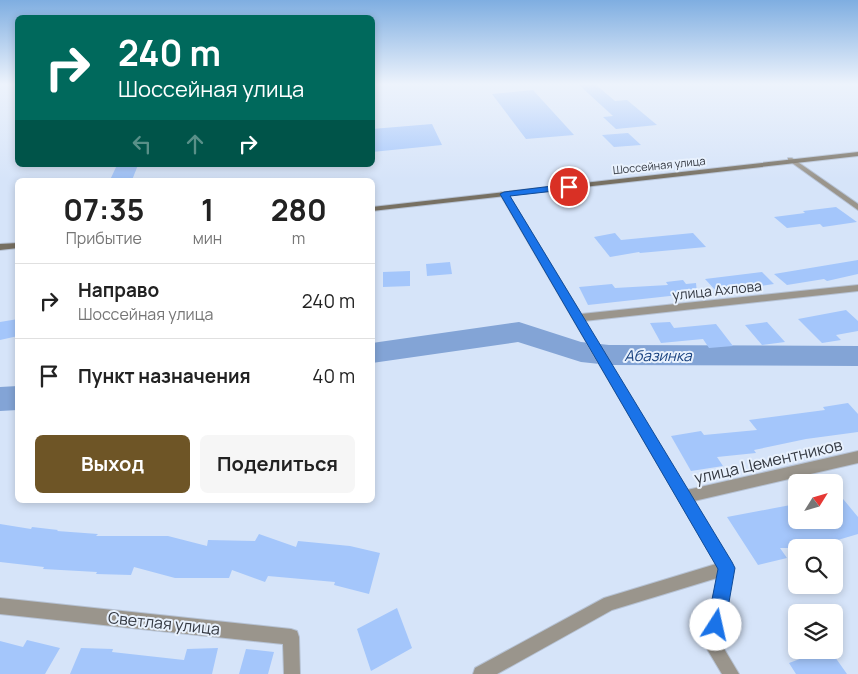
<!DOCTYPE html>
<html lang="ru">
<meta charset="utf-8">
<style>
:root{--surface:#fff;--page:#f6f6f6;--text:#222;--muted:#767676;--line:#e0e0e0;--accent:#6e5526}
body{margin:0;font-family:Manrope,sans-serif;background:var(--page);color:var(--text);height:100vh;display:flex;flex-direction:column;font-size:19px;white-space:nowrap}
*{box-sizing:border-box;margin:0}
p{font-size:16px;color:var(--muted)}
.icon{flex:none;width:28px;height:28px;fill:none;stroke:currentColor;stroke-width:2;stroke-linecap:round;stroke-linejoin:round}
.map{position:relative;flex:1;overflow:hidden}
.sheet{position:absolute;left:15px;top:178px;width:360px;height:325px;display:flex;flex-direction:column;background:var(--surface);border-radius:8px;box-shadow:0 2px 8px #0003}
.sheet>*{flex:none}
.guide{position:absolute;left:15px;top:15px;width:360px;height:152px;border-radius:8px;box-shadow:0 2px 8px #0003;background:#00695c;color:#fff;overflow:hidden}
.needle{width:32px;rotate:53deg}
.controls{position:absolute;left:788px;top:474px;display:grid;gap:10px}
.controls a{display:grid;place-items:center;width:55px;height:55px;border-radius:8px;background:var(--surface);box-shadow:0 2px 8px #0003;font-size:25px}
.pin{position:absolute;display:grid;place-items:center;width:42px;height:42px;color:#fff;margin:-21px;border:2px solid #fff;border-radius:50%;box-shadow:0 1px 5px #0007}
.me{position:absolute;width:55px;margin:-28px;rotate:10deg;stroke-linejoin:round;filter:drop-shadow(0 0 4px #0008)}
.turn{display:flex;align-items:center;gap:18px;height:105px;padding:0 20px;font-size:22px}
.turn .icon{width:65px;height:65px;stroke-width:2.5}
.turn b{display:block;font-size:35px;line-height:42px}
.lanes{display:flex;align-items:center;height:48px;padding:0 20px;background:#0003;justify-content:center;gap:25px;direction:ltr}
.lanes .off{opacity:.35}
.eta{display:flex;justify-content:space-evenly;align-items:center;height:85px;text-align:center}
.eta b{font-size:30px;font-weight:700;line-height:35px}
.button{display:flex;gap:10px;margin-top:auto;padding:10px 20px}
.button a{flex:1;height:58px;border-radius:8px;background:var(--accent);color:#fff;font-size:20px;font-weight:700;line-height:58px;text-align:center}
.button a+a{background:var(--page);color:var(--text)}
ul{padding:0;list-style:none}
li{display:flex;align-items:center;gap:15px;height:75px;padding:0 20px;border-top:1px solid var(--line)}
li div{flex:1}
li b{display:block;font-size:19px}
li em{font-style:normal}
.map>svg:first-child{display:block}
</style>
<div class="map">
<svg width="858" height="674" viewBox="0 0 858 674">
<rect width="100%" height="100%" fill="#d6e4f9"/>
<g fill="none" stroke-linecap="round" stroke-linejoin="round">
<path fill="#83a4d6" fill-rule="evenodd" d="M 519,322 L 581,342 L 609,345 L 858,346 L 858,366 L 609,365 L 581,362 L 518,342 L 372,363 L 372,343 Z
M 18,386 L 18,410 L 0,411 L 0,387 Z"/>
</g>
<path fill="#a4c6fb" d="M 578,84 L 595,84 L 615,101 L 627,100 L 657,125 L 616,129 L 603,117 L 613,116 Z
M 533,90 L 574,135 L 526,139 L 492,94 Z
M 432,124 L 442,145 L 372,152 L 372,129 Z
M 628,133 L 641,145 L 614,147 L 602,135 Z
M 117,165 L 138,165 L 132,180 L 110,180 Z
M 836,207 L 857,222 L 823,227 L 820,224 L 787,228 L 774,217 L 805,213 L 803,211 Z
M 615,233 L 621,240 L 693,233 L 706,247 L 640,253 L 639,252 L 610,257 L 594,237 Z
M 858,260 L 858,274 L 827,281 L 824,279 L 787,285 L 774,274 Z
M 450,262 L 452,274 L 427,276 L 426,264 Z
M 410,271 L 410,286 L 383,287 L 383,272 Z
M 762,272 L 774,284 L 717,292 L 705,279 Z
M 683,280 L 686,284 L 696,283 L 697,293 L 588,305 L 579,287 L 612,284 L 615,288 L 668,285 L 666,282 Z
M 846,310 L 858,321 L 858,331 L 836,335 L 841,340 L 822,343 L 798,319 Z
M 18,319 L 18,336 L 0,340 L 0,322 Z
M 670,322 L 674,328 L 716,324 L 733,346 L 709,348 L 703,339 L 661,343 L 650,323 Z
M 767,322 L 785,342 L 762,345 L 745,325 Z
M 848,403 L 858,414 L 858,432 L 806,439 L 754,450 L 756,453 L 717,457 L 723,466 L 691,471 L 671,436 L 701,431 L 704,435 L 757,430 L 749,420 L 825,410 L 823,407 Z
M 834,488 L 858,517 L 858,534 L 811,548 L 780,548 L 787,558 L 758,565 L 727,517 L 796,504 L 796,520 L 834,520 Z
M 0,524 L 31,529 L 32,527 L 58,530 L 57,531 L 98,534 L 96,536 L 168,536 L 207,546 L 208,540 L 255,541 L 259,534 L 296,547 L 298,541 L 350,546 L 380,553 L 369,594 L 334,585 L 335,582 L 268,576 L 265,582 L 232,570 L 229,578 L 175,578 L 134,567 L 131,575 L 96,574 L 97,572 L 43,569 L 44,567 L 0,562 Z
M 397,608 L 412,648 L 371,671 L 357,629 Z
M 27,640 L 60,648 L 45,674 L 0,674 L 0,641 L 23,647 Z
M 81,648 L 113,649 L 112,652 L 184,660 L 187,649 L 218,648 L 212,674 L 70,674 Z
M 246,649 L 274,652 L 268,674 L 239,674 Z
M 824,650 L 830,650 L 847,674 L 796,674 L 789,663 Z"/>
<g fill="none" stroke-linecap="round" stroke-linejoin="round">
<g stroke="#b6c2d4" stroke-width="2">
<path id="street" d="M 788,158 L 792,158 L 858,204 L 858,210 L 788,160 Z
M 501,192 L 508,194 L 581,314 L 858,285 L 858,291 L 584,321 L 687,490 L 858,451 L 858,463 L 694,501 L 733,568 L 720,642 L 739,674 L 722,674 L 704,644 L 717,578 L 612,610 L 497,674 L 473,674 L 475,668 L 604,598 L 716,564 L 500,194 Z
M 0,598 L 291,629 L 297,631 L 299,637 L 300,674 L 284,674 L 283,644 L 0,614 Z"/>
</g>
<g stroke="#b6c2d4" stroke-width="2">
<path id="secondary" d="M 858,152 L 858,156 L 372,211 L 372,207 Z
M 18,243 L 18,248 L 0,250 L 0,244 Z"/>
</g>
<use href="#street" fill="#9a958c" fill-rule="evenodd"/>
<use href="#secondary" fill="#777062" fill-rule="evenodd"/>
</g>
<linearGradient id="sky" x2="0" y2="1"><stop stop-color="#7faee1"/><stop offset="0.47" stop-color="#edf3fc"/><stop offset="1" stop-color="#edf3fc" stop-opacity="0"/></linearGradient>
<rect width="858" height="179" fill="url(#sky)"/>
<path fill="#1a73e8" stroke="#114b97" d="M 569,184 L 573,187 L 572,189 L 510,196 L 732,562 L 735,568 L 725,625 L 722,631 L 716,633 L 710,631 L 707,625 L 718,569 L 500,194 L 504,192 Z"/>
<g text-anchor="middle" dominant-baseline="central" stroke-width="4" stroke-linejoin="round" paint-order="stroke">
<g font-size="11" fill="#343942" stroke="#e8f1fd">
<text transform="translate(659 165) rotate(-6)">Шоссейная улица</text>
</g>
<g font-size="14" fill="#343942" stroke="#e8f1fd">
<text transform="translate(717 290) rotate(-6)">улица Ахлова</text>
</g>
<g font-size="15" font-style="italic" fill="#19427f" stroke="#e8f1fd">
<text x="658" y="355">Абазинка</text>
</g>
<g font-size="16" fill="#343942" stroke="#e8f1fd">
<text transform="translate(768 461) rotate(-13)">улица Цементников</text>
<text transform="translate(164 623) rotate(6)">Светлая улица</text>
</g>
</g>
</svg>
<div class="controls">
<a><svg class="needle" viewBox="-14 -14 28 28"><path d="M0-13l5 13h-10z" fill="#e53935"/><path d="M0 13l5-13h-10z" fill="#767676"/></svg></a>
<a><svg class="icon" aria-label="search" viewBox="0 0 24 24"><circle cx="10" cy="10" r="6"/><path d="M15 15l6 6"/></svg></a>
<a><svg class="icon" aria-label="layers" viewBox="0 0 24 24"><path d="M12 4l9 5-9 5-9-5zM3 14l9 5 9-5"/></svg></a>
</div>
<div class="pin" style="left:569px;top:187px;background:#d93025"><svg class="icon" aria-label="arrive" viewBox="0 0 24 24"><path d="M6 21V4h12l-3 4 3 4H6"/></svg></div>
<svg class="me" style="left:716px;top:625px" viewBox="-20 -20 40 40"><circle r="19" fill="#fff"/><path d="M0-13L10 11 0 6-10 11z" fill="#1a73e8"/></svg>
<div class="guide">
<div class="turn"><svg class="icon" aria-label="right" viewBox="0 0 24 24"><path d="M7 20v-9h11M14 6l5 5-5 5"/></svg><div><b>240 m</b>Шоссейная улица</div></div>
<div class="lanes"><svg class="icon off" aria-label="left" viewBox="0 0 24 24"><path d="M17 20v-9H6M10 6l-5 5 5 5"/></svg><svg class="icon off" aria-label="ahead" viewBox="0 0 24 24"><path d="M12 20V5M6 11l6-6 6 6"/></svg><svg class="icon" aria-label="right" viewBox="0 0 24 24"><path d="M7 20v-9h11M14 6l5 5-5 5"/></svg></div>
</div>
<section class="sheet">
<div class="eta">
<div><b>07:35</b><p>Прибытие</p></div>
<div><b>1</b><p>мин</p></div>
<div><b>280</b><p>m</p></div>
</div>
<ul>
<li><svg class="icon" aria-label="right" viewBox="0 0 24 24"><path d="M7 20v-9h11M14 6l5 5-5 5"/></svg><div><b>Направо</b><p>Шоссейная улица</p></div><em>240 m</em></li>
<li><svg class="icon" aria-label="arrive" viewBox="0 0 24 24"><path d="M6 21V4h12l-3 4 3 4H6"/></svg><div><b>Пункт назначения</b></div><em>40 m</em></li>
</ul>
<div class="button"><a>Выход</a><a>Поделиться</a></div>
</section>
</div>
